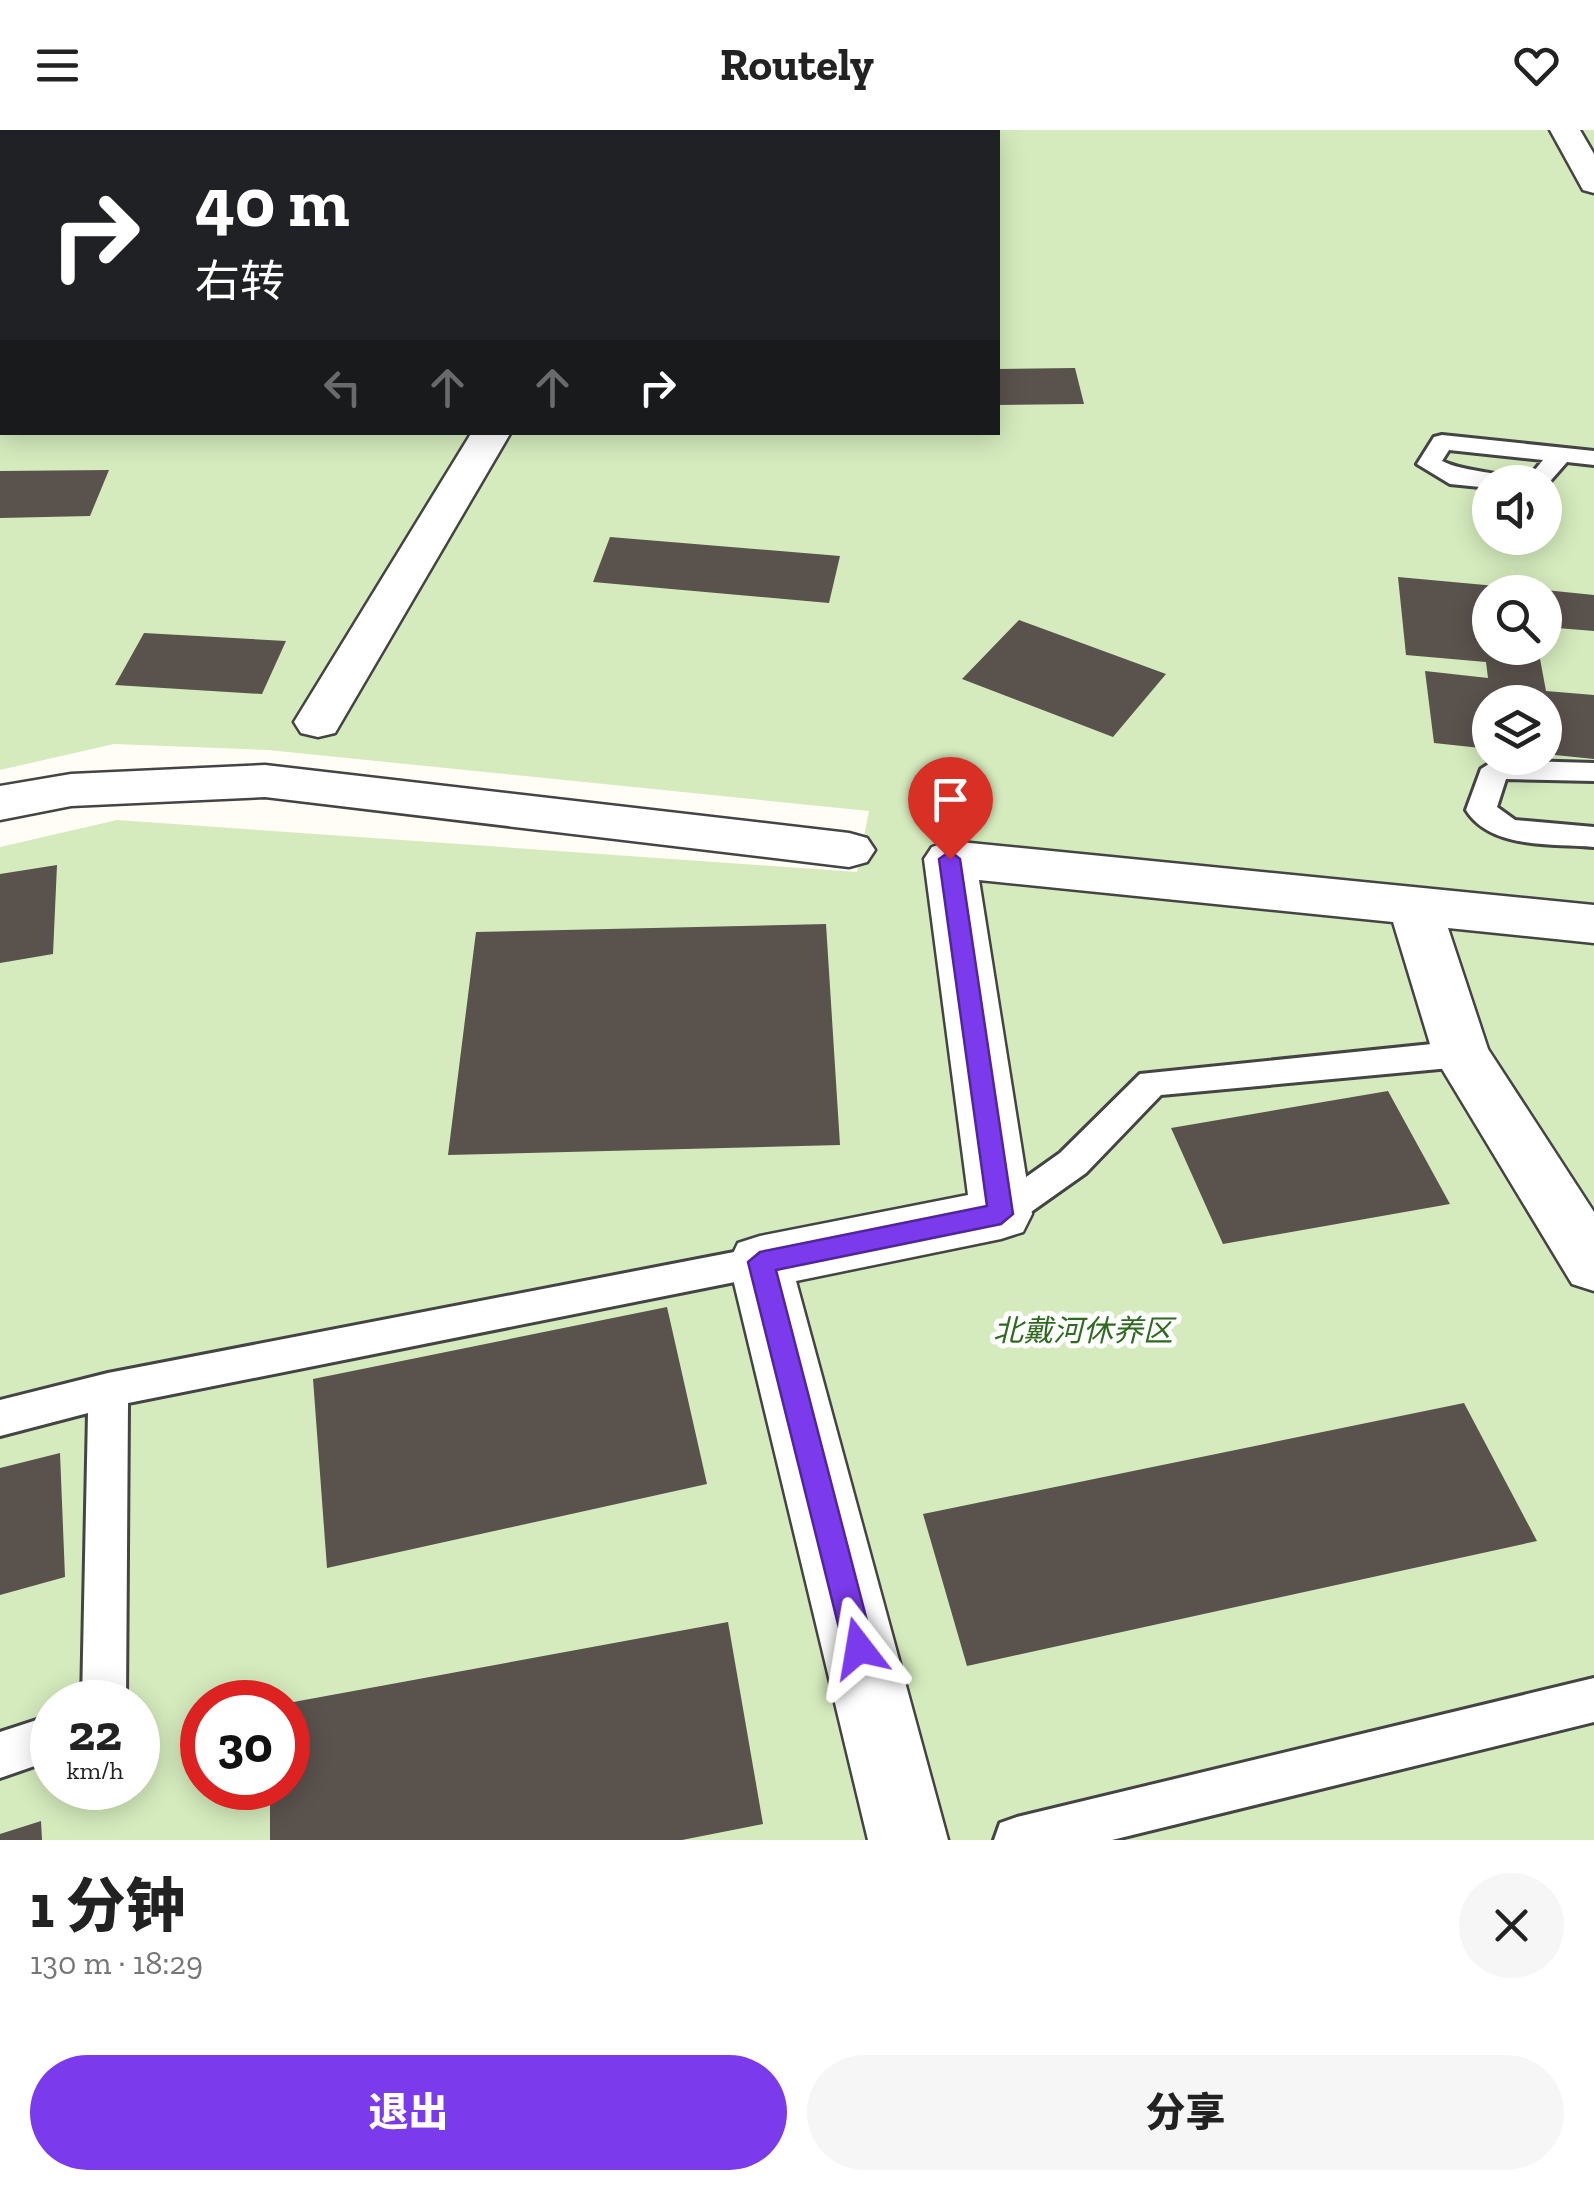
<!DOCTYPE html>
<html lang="zh">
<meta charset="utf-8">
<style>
:root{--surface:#fff;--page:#f6f6f6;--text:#222;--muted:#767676;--accent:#7c3aed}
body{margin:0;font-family:"Zilla Slab","Noto Sans SC",serif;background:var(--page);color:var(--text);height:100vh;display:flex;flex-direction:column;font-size:38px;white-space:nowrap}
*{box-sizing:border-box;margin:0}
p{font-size:32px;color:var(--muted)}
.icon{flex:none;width:55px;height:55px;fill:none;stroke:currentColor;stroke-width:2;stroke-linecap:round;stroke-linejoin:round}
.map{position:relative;height:1710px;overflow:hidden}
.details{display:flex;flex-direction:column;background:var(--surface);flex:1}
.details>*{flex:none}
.hud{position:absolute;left:0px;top:0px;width:1000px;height:305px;box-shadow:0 5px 25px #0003;background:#202124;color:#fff;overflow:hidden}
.buttons{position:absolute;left:1472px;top:335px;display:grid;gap:20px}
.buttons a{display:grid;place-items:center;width:90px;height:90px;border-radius:50%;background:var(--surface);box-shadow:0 5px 25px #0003;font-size:50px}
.speed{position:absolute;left:30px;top:1550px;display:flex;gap:20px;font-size:50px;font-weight:700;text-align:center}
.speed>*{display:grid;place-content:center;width:130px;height:130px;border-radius:50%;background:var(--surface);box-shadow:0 5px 25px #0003;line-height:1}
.speed small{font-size:25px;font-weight:400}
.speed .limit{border:15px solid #d22;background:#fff;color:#111}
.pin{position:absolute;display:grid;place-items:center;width:85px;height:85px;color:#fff;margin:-102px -42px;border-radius:50% 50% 50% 0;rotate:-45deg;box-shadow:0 0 10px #0007}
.pin .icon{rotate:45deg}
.me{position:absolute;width:110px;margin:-55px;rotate:346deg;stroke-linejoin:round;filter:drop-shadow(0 0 8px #0008)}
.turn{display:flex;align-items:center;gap:35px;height:210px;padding:0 30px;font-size:45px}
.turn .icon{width:130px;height:130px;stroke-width:2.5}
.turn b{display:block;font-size:70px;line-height:85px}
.lanes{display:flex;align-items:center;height:95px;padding:0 30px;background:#0003;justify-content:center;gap:50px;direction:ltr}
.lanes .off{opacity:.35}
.round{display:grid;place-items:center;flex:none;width:105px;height:105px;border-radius:52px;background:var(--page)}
.headline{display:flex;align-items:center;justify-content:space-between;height:170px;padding:0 30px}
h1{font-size:60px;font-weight:800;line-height:75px}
.primary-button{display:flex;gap:20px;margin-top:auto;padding:20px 30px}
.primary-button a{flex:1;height:115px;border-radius:60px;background:var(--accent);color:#fff;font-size:40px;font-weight:800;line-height:115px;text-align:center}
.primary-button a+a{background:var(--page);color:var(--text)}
header{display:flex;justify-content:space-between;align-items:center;height:130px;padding:0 30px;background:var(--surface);font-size:45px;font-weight:800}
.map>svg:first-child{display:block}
</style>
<header><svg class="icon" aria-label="menu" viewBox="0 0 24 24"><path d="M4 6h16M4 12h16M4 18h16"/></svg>Routely<svg class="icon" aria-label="heart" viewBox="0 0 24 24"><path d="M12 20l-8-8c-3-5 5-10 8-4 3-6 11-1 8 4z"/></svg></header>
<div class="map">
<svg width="1594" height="1710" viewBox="0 0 1594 1710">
<rect width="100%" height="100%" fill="#fffdf5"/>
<path fill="#d5ebbd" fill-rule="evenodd" d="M 0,0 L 1594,0 L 1594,1710 L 0,1710 L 0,717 L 117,690 L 857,742 L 869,681 L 268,620 L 114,614 L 0,640 ZM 2,2 L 998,2 L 998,302 L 2,302 ZM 1490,352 L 1545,352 L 1545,408 L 1490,408 ZM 1490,462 L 1545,462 L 1545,518 L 1490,518 ZM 1490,572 L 1545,572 L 1545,628 L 1490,628 ZM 52,1572 L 138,1572 L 138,1658 L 52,1658 ZM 202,1572 L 288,1572 L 288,1658 L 202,1658 Z"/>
<path fill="#5a524d" d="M 1075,238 L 1084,274 L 998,275 L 998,239 Z
M 109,340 L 90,386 L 0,388 L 0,341 Z
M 610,407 L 840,426 L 829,473 L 593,452 Z
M 1398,447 L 1539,460 L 1490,462 L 1490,518 L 1538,518 L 1546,561 L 1594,565 L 1594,629 L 1545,624 L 1545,572 L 1490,572 L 1490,619 L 1434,613 L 1425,541 L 1488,548 L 1486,532 L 1406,525 Z
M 1545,460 L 1594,465 L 1594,501 L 1545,497 Z
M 1019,490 L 1166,544 L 1113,607 L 962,549 Z
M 144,503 L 286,511 L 262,564 L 115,555 Z
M 57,735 L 53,824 L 0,833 L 0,744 Z
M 826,794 L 840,1015 L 448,1025 L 476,802 Z
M 1388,961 L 1450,1074 L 1223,1114 L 1171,998 Z
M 667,1177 L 707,1354 L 327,1438 L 313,1249 Z
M 1464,1273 L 1537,1411 L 967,1536 L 923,1384 Z
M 60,1323 L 65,1447 L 0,1465 L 0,1338 Z
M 728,1492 L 763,1694 L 682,1710 L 270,1710 L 270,1658 L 288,1658 L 288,1573 Z
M 41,1691 L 42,1710 L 0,1710 L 0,1704 Z"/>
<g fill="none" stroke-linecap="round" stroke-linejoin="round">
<g stroke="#444" stroke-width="6">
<path id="service" d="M 1442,305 L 1594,321 L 1594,335 L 1567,332 L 1545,357 L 1545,352 L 1525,352 L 1543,330 L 1449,320 L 1442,331 C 1465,343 1505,341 1516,352 L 1490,352 L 1490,358 L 1450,354 L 1417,334 L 1434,307 Z
M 1495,630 L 1594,633 L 1594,651 L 1506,649 L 1497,677 L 1515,690 L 1594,697 L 1594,717 C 1553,713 1491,720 1466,680 L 1481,639 Z
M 1461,911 L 1473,915 L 1478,924 L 1473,933 L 1461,937 L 1161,965 L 1086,1043 L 1014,1094 L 1001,1099 L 988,1094 L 983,1084 L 988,1074 L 1060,1023 L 1140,944 Z
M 760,1117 L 773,1121 L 779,1132 L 773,1143 L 760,1147 L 128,1273 L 126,1572 L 82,1572 L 88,1283 L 0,1306 L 0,1270 L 108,1243 Z
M 1594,1548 L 1594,1592 L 1112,1710 L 994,1710 L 1000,1693 L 1017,1687 Z
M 52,1585 L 52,1630 L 0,1648 L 0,1602 Z"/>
</g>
<g stroke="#444" stroke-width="5">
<path id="minor" d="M 1550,0 L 1580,0 L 1594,24 L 1594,63 L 1583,60 Z
M 0,39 L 2,40 L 2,60 L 0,59 Z
M 472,302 L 511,302 L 335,603 L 318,607 L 301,603 L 294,592 Z
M 265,635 L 849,703 L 867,708 L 875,720 L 867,732 L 849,737 L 265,667 L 71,676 L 0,690 L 0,656 L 71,644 Z
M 950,711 L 1594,775 L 1594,813 L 1448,798 L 1488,919 L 1594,1082 L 1594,1161 L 1572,1154 L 1433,924 L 1393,792 L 979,750 L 1032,1084 L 1023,1102 L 1001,1109 L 796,1151 L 948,1710 L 868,1710 L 729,1132 L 738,1113 L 760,1106 L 968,1065 L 924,729 L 932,717 Z"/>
</g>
<use href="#service" fill="#fff" fill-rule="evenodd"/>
<use href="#minor" fill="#fff" fill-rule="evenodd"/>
</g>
<path fill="#7c3aed" stroke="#51269a" stroke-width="2.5" d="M 950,721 L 960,729 L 1013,1084 L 1001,1094 L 776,1140 L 874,1518 L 870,1528 L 859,1532 L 848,1528 L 844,1518 L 748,1132 L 760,1122 L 987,1076 L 939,729 Z"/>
<g text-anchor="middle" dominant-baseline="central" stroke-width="10" stroke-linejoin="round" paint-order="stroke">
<g font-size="30" font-style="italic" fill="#2f6b1f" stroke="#fff">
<text x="1083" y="1201">北戴河休养区</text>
</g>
</g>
</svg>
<div class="buttons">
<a><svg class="icon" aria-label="sound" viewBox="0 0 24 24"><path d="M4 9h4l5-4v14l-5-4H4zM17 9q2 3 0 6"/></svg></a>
<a><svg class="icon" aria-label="search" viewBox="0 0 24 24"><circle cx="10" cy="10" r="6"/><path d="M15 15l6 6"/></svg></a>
<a><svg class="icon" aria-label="layers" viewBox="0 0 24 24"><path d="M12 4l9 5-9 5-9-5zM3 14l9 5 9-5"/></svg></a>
</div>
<div class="speed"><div>22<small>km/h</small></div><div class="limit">30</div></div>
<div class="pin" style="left:950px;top:729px;background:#d93025"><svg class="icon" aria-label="arrive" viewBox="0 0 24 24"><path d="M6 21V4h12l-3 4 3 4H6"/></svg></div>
<svg class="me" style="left:859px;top:1518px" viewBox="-20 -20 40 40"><path d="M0-17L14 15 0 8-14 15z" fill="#7c3aed" stroke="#fff" stroke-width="4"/></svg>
<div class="hud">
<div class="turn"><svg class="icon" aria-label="right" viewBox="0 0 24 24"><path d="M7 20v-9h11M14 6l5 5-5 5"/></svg><div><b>40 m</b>右转</div></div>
<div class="lanes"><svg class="icon off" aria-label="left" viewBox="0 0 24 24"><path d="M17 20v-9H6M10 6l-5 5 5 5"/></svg><svg class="icon off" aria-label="ahead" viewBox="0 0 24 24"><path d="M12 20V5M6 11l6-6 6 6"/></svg><svg class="icon off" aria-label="ahead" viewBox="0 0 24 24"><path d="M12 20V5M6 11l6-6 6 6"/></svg><svg class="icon" aria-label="right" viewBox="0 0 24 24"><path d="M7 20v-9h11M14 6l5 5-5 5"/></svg></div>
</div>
</div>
<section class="details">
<div class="headline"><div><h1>1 分钟</h1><p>130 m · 18:29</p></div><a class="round"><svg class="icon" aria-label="close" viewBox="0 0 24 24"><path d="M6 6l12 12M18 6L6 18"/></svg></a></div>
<div class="primary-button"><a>退出</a><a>分享</a></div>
</section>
